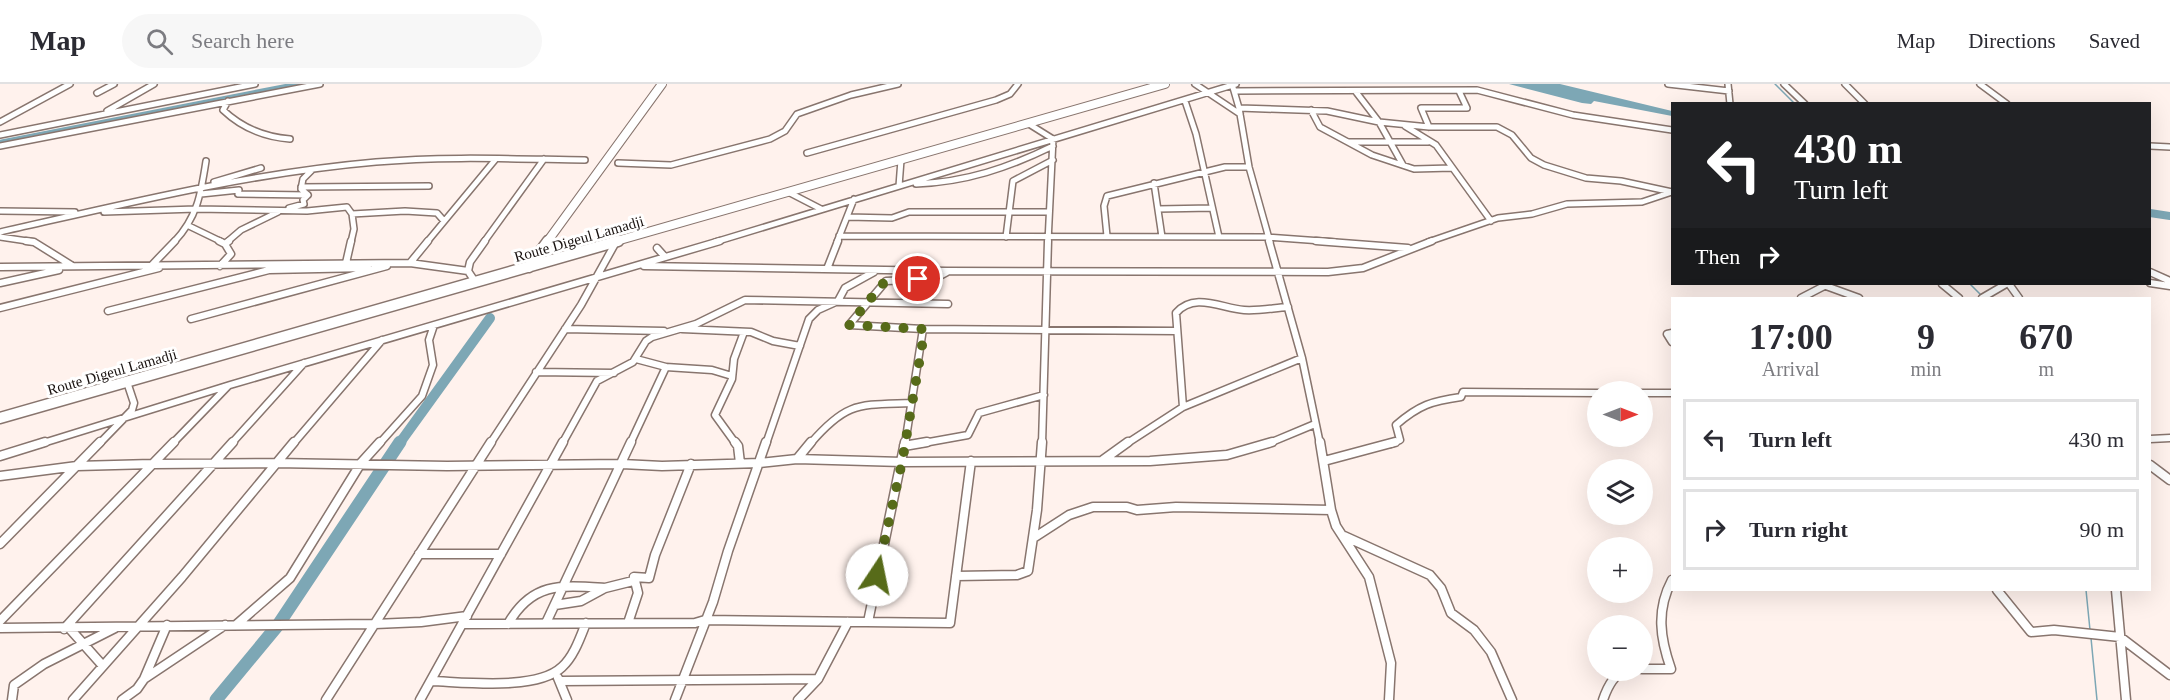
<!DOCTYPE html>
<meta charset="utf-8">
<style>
:root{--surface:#fff;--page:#f7f7f7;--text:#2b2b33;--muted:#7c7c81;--line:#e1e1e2}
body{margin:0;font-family:"Times New Roman",serif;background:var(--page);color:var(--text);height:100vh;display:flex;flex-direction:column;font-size:22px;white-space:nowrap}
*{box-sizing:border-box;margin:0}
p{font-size:20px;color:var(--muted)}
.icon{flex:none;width:33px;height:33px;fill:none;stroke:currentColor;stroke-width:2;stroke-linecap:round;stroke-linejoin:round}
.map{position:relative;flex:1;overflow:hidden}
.details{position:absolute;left:1671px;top:213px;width:480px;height:294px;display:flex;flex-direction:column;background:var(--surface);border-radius:0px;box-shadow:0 6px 24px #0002}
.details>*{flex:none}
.hud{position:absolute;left:1671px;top:18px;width:480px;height:183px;border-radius:0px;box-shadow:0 6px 24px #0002;background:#202124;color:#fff;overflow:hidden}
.needle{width:39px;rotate:90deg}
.buttons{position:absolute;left:1587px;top:297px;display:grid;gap:12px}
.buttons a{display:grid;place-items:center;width:66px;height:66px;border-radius:50%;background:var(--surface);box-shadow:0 6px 24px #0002;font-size:30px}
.pin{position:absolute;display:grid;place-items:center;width:51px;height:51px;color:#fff;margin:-26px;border:3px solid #fff;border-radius:50%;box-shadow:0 2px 6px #0007}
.me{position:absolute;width:66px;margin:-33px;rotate:11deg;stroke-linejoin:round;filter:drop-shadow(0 0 4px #0008)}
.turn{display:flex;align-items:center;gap:21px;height:126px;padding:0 24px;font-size:27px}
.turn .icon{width:78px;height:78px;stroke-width:2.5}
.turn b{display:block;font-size:42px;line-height:51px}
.then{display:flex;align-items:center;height:57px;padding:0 24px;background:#0003;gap:12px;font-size:22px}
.eta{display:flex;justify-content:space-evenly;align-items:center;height:102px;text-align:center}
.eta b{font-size:36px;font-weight:700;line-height:42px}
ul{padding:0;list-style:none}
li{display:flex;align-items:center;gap:18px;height:81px;margin:0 12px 9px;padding:0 12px;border:3px solid var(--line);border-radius:0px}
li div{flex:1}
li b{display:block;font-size:22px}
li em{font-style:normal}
header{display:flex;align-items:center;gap:36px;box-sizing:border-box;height:84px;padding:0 30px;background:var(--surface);border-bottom:2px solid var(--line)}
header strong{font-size:28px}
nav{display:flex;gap:33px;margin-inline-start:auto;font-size:21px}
.search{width:420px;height:54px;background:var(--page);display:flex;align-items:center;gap:15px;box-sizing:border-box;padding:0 21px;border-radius:33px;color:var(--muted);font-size:22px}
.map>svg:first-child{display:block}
</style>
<header>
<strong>Map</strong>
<div class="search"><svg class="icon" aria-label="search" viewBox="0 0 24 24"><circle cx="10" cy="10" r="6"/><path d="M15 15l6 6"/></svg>Search here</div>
<nav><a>Map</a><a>Directions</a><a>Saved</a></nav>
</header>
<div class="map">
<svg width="2170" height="616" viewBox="0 0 2170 616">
<rect width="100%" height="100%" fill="#fff2ed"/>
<path fill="#7da7b5" d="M 1509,0 L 1560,0 L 1672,27 L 1672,32 L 1594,17 L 1591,20 L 1582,19 Z"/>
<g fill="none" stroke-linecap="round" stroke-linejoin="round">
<path stroke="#7da7b5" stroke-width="1.5" d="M 1775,0 L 1795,20
M 1970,200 L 1982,212
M 2086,506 L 2090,546
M 2091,554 L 2097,616"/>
<path stroke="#7da7b5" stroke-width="4.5" d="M 0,58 L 297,0"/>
<path stroke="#7da7b5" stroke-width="8" d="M 2150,129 L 2170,132"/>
<path stroke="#7da7b5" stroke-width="10" d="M 399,360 L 490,234"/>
<path stroke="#7da7b5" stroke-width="13" d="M 216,616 L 278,541 L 400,358"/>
<g stroke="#88756e" stroke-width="8">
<path id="street-far2" d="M 1195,0 L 1240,30
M 1232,0 L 1239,24 L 1249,83 L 1270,158
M 1668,0 L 1729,7
M 1728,0 L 1730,20
M 1784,0 L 1805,20
M 1845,0 L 1865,20
M 1980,0 L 2007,20
M 1235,7 L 1477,6 L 1573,31 L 1672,46
M 1356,8 L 1379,38 L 1403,81
M 97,9 L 114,0
M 228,17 L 223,26 C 242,44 264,53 290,55
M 1185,17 L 1196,50 L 1219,153
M 1239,24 L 1327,27 L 1379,38 L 1429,43 L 1497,43 L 1512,51 L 1531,74 L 1544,81 L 1586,94 L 1621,97 L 1672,108
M 1311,26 L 1320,43 L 1372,71 L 1414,85 L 1452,84
M 107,27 L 154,0
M 0,38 L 70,0
M 1029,40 L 1053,55 L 1048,158
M 1405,42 L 1436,61 L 1491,137
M 1429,43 L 1421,24 L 1467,24 L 1459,7
M 0,51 L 255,0
M 1349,58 L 1428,58
M 0,62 L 320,0
M 2150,62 L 2170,63
M 807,69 L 996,16 L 1010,10 L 1018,0
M 618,79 L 671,81 L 770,55 L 785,47 L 797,30 L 851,11 L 898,0
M 214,98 L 261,84
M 1154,99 L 1162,153
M 916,100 C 966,98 1008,84 1053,62
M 899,102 L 901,76
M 301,103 L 429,102
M 790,109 L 821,125
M 201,110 L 239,106 L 238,110 L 308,111
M 289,124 L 304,120 L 303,116 L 308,111 L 301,105 L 303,95 L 312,86
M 1158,125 L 1212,124
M 0,127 L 75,128
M 104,128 L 196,125 L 307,127 L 347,123 L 352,130 L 405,127 L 437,129 L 444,137
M 847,133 L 892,134 L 909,128 L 1049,128
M 189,142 L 222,158
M 0,148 C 124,120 249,89 376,78 C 445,72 515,75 585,76
M 839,152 L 1268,153 L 1335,158
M 1107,152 L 1104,122 L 1107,112 L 1225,83 L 1249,83
M 0,153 L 34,158
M 1006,153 L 1013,97 L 1053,76
M 174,158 C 197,134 201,110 206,77
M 227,158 L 241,146 L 278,128
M 351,158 L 354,145 L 352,130
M 427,158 L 495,76
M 484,158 L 544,75
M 715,158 L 1236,0
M 837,158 L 854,115
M 1428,158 L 1498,134 L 1532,130 L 1567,120 L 1642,118 L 1672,108"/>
</g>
<g stroke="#88756e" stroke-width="9">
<path id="street-far1" d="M 26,157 L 34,158 L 71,181
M 219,157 L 225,160 L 231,170 L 220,182
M 1269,157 L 1302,274 L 1320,360
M 1316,157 L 1408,164
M 225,160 L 229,157
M 657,164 L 665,173
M 346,179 L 351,157
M 410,179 L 428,157
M 152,181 L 175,157
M 644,182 L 947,187 L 1328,188 L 1363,184 L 1432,157
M 0,183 L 410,179 L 468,187
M 827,185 L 838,157
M 2150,188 L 2170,197
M 0,199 L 59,186
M 476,199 L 468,187 L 470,178 L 485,157
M 2150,199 L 2170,202
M 1942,200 L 1959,214
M 2009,200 L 2019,214
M 1826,202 L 1859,214
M 1801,214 L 1828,200
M 1982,214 L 2006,200
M 0,224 L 159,184
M 108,227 L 269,186 L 368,184
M 191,235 L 387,182
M 565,245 L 664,247
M 682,245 L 751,248 L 773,257 L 800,262
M 923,245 L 1177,247
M 1672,249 L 1667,250 L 1672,258
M 666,283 L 712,286 L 732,292
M 536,288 L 614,289
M 1642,309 L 1672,309
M 1183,323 L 1176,229 C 1194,208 1221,224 1244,226 C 1259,227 1273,224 1288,223
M 2150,355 L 2170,354
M 40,360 L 230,301 L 720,157
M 99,360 L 132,326 L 134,319 L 127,298
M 172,360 L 228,302
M 231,360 L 304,279
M 293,360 L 382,256
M 379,360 L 422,312 L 433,281 L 429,256 L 434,241
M 490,360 L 581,221 L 616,158
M 562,360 L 597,297 L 633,278 L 646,257 L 652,253 L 696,240 L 745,216 L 948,220
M 630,360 L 666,283 L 636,275
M 736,360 L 715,331 L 732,295 L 734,275 L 744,248
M 766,360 L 809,235 L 818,226 L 838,217 L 845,204 L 874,188
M 810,360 C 847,317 859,321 911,319
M 905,360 L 923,245 L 849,241 L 886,197 L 934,195 L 947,188
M 918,360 L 968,351 L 979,329 L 1044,311
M 1042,360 L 1048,157
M 1126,360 L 1183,323 L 1302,274
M 1267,360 L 1315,340
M 1391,360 L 1400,356 L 1396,341 C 1419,321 1432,317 1461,313 L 1463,308 L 1598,309"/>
</g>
<g stroke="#88756e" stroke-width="11">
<path id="street" d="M 735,358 L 738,362 L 740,379
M 1320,358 L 1331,426 L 1336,442 L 1369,493 L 1391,579 L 1389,616
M 904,362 L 927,358
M 0,372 L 45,358
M 797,375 L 811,358
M 1103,376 L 1128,358
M 1324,377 L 1395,358
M 2150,381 L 2170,396
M 0,392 L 77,382 L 152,380 L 276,379 L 447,382 L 622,380 L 662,382 L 760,379 L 797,375 L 902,378 L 1150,377 L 1227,371 L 1272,358
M 1344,452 L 1430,491 L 1441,504 L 1451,529 L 1474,546 L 1491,568 L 1512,616
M 1035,453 L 1069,431 L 1093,423 L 1127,423 L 1137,426 L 1176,423 L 1331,426
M 0,460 L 100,358
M 419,470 L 501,470
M 956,492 L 1017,491 L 1028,487 L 1037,426 L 1042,358
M 1997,506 L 2031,548 L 2054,546 L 2120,553 L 2170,591
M 2116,506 L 2126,616
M 555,521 L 581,517 L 605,504 L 633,497
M 0,537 L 174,358
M 868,538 L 905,358
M 546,539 L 631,358
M 628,539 L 638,509 L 634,493 L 649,494 L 655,471 L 691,380
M 463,540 L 695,539 L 705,536 L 950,539 L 971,377
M 508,540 C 532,498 561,501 605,504
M 236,541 L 290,494 L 361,379 L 380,358
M 0,544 L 375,540 L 421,538 L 467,532
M 64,545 L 233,358
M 70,545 L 103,582
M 1642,585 L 1671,585 C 1660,554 1656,526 1672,496
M 558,594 L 567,616
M 144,595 L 167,541
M 431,597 C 464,598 537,607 562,583 C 574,572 580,554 586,539
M 560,597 L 818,595 L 848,538
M 12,616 L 14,601 L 44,580 L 115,544
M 73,616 L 182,493 L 294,358
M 122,616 L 137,605 L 144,595 L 225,541
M 326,616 L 491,358
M 420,616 L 563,358
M 675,616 L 713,518 L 728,467 L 766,358
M 798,616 L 818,595
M 1603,616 C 1607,604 1613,591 1625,586"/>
</g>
<g stroke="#88756e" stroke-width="10">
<path id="secondary-far1" d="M 547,158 L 662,0
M 613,158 L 1165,0"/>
</g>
<g stroke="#88756e" stroke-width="13">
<path id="secondary" d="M 529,183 L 548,157
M 0,334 L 618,157"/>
</g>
<use href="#street-far2" stroke="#fff" stroke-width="5"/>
<use href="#street-far1" stroke="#fff" stroke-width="6"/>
<use href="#street" stroke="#fff" stroke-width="8"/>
<use href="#secondary-far1" stroke="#fff" stroke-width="8"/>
<use href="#secondary" stroke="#fff" stroke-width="10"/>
</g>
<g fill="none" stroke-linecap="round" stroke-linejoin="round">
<path stroke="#576b19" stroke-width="10" stroke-dasharray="0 18" d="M 877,491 L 902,378 L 922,262 L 923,245 L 849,241 L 886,196 L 918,195"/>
</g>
<g text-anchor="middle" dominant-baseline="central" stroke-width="6" stroke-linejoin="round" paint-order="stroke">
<g font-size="15" fill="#17100e" stroke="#fff">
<text transform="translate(579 155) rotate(-16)">Route Digeul Lamadji</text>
<text transform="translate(112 288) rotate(-16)">Route Digeul Lamadji</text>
</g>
</g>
</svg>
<div class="buttons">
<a><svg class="needle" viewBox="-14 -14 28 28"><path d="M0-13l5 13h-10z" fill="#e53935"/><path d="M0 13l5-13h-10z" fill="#7c7c81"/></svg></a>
<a><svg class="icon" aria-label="layers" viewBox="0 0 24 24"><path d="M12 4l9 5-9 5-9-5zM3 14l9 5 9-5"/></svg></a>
<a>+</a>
<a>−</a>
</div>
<div class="pin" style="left:918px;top:195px;background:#d93025"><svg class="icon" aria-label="arrive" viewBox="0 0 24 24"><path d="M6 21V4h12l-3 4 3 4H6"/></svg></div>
<svg class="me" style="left:877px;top:491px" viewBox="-20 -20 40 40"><circle r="19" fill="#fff"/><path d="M0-13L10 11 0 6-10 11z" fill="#576b19"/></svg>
<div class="hud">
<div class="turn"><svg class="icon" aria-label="left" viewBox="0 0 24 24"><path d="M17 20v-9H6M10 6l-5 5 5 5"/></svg><div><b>430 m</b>Turn left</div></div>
<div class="then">Then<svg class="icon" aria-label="right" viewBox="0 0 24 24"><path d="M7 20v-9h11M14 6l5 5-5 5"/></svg></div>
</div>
<section class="details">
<div class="eta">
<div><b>17:00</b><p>Arrival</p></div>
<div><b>9</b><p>min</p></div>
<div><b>670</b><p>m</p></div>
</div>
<ul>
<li><svg class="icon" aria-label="left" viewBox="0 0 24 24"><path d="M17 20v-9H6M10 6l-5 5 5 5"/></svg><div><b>Turn left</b></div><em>430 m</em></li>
<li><svg class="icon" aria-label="right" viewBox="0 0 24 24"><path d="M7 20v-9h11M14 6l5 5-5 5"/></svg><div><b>Turn right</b></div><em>90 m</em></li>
</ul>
</section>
</div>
